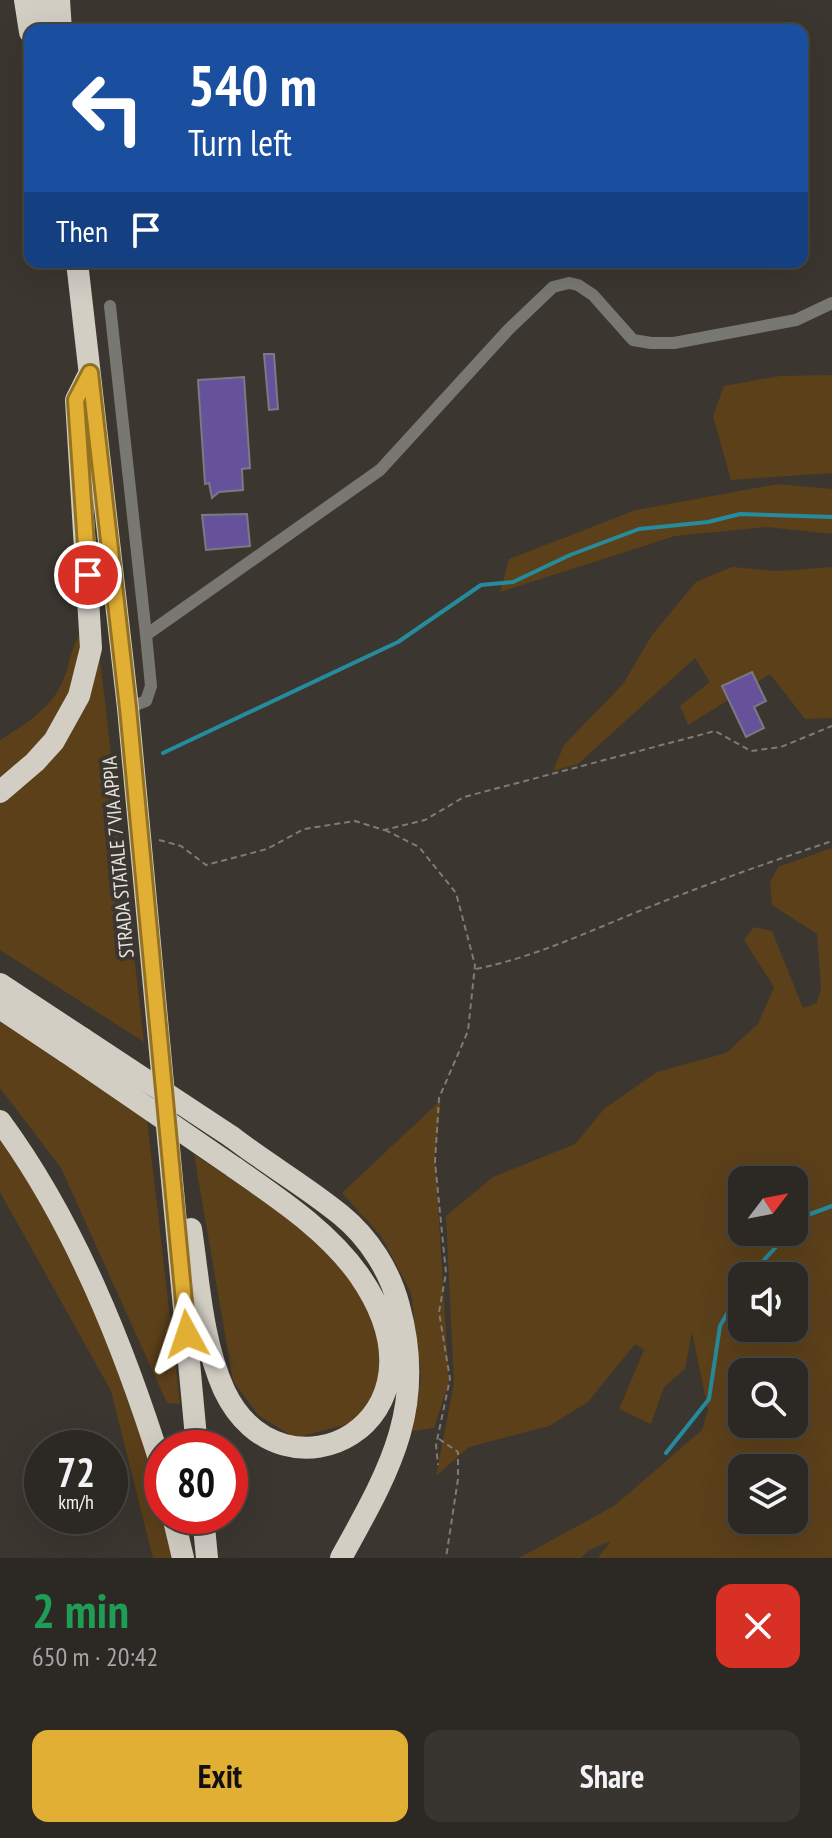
<!DOCTYPE html>
<meta charset="utf-8">
<style>
:root{--surface:#2c2823;--page:#383430;--text:#f1f3f6;--muted:#a6a6a6;--line:#484441;--accent:#e1af34}
body{margin:0;font-family:"PT Sans Narrow",sans-serif;background:var(--page);color:var(--text);height:100vh;display:flex;flex-direction:column;font-size:30px;white-space:nowrap}
*{box-sizing:border-box;margin:0}
p{font-size:26px;color:var(--muted)}
.icon{flex:none;width:44px;height:44px;fill:none;stroke:currentColor;stroke-width:2;stroke-linecap:round;stroke-linejoin:round}
.map{position:relative;height:1558px;overflow:hidden}
.sheet{display:flex;flex-direction:column;background:var(--surface);flex:1}
.sheet>*{flex:none}
.top-card{position:absolute;left:24px;top:24px;width:784px;height:244px;border-radius:16px;box-shadow:0 8px 32px #0002,0 0 0 2px var(--line);background:#1a4fa0;color:#fff;overflow:hidden}
.needle{width:52px;rotate:58deg}
.controls{position:absolute;left:728px;top:1166px;display:grid;gap:16px}
.controls a{display:grid;place-items:center;width:80px;height:80px;border-radius:16px;background:var(--surface);box-shadow:0 8px 32px #0002,0 0 0 2px var(--line);font-size:40px}
.speed{position:absolute;left:24px;top:1430px;display:flex;gap:16px;font-size:40px;font-weight:700;text-align:center}
.speed>*{display:grid;place-content:center;width:104px;height:104px;border-radius:50%;background:var(--surface);box-shadow:0 8px 32px #0002,0 0 0 2px var(--line);line-height:1}
.speed small{font-size:20px;font-weight:400}
.speed .limit{border:12px solid #d22;background:#fff;color:#111}
.pin{position:absolute;display:grid;place-items:center;width:68px;height:68px;color:#fff;margin:-34px;border:4px solid #fff;border-radius:50%;box-shadow:0 2px 8px #0007}
.me{position:absolute;width:88px;margin:-44px;rotate:355deg;stroke-linejoin:round;filter:drop-shadow(0 0 6px #0008)}
.turn{display:flex;align-items:center;gap:28px;height:168px;padding:0 32px;font-size:36px}
.turn .icon{width:104px;height:104px;stroke-width:2.5}
.turn b{display:block;font-size:56px;line-height:68px}
.then{display:flex;align-items:center;height:76px;padding:0 32px;background:#0003;gap:16px;font-size:30px}
.round{display:grid;place-items:center;flex:none;width:84px;height:84px;border-radius:16px;background:var(--page)}
.overview{display:flex;align-items:center;justify-content:space-between;height:136px;padding:0 32px}
h1{font-size:48px;font-weight:700;line-height:60px;color:#1e9e55}
.button{display:flex;gap:16px;margin-top:auto;padding:16px 32px}
.button a{flex:1;height:92px;border-radius:16px;background:var(--accent);color:#111;font-size:32px;font-weight:700;line-height:92px;text-align:center}
.button a+a{background:var(--page);color:var(--text)}
.map>svg:first-child{display:block}
</style>
<div class="map">
<svg width="832" height="1558" viewBox="0 0 832 1558">
<rect width="100%" height="100%" fill="#3b362f"/>
<path fill="#5b401a" fill-rule="evenodd" d="M 832,375 L 832,473 L 731,480 L 713,416 L 724,386 L 780,376 Z
M 778,484 L 832,489 L 832,534 L 767,527 L 675,536 L 500,592 L 509,559 L 636,510 Z
M 732,567 L 779,571 L 832,567 L 832,718 L 805,719 L 770,674 L 688,725 L 680,706 L 710,682 L 695,658 L 578,764 L 553,771 L 564,745 L 623,684 L 652,635 L 696,582 Z
M 92,622 L 78,697 L 0,786 L 0,740 C 24,725 51,709 63,681 C 72,659 71,636 92,622 Z
M 99,650 L 144,1042 L 0,950 L 0,795 L 15,787 Z
M 832,848 L 832,1558 L 598,1558 L 611,1541 L 589,1550 L 581,1558 L 519,1558 L 614,1506 L 702,1430 L 708,1410 L 692,1332 L 685,1369 L 664,1387 L 651,1424 L 619,1409 L 644,1350 L 635,1344 L 588,1402 L 549,1426 L 469,1447 L 436,1476 L 454,1383 L 446,1216 L 493,1177 L 575,1144 L 604,1109 L 657,1072 L 726,1053 L 758,1024 L 774,987 L 744,940 L 754,927 L 772,931 L 803,1008 L 817,1003 L 821,989 L 817,934 L 772,905 L 770,883 L 778,867 ZM 742,1180 L 794,1180 L 794,1232 L 742,1232 ZM 742,1276 L 794,1276 L 794,1328 L 742,1328 ZM 742,1372 L 794,1372 L 794,1424 L 742,1424 ZM 742,1468 L 794,1468 L 794,1520 L 742,1520 Z
M 0,1019 L 147,1119 L 180,1404 L 167,1403 L 61,1168 L 0,1088 Z
M 441,1100 L 435,1155 L 449,1382 L 434,1428 L 412,1431 L 421,1377 L 411,1293 L 381,1236 L 342,1193 Z
M 0,1127 L 35,1175 L 145,1413 L 162,1483 L 162,1516 L 170,1516 L 180,1558 L 153,1558 L 111,1391 L 0,1192 Z
M 194,1154 L 312,1234 L 350,1270 L 387,1329 L 390,1372 L 356,1422 L 295,1438 L 258,1415 L 233,1381 Z"/>
<g fill="none" stroke-linecap="round" stroke-linejoin="round">
<path stroke="#268b9c" stroke-width="4" d="M 163,753 L 398,642 L 481,585 L 513,582 L 570,555 L 639,529 L 708,522 L 740,514 L 832,517
M 794,1227 L 805,1216 L 832,1206
M 749,1276 L 790,1232
M 666,1453 L 709,1399 L 720,1326 L 742,1287"/>
</g>
<path fill="#66529b" stroke="#7b7a83" stroke-width="2" d="M 264,354 L 274,354 L 278,409 L 269,410 Z
M 244,377 L 250,468 L 242,469 L 243,490 L 219,492 L 212,498 L 209,483 L 205,484 L 198,380 Z
M 247,514 L 250,546 L 206,550 L 202,515 Z
M 752,672 L 766,701 L 754,707 L 764,728 L 746,737 L 722,686 Z"/>
<g fill="none" stroke-linecap="round" stroke-linejoin="round">
<path stroke="#7f7b75" stroke-width="2" stroke-dasharray="6 4" stroke-linecap="butt" d="M 385,830 L 419,847 L 456,893 L 475,965 L 468,1031 L 439,1098 L 435,1162 L 446,1273 L 439,1312 L 450,1379 L 436,1445 L 438,1465
M 159,840 L 181,846 L 206,865 L 267,849 L 304,829 L 355,821 L 384,830 L 425,820 L 464,797 L 715,731 L 751,751 L 781,747 L 832,726
M 476,969 C 534,957 583,934 637,912 C 701,886 767,863 832,841
M 439,1439 L 458,1452 L 458,1479 L 446,1558"/>
<path stroke="#787772" stroke-width="12" d="M 110,306 L 146,635
M 128,708 L 146,701 L 151,686 L 146,635 L 380,470 L 508,330 L 553,287 L 569,283 L 578,285 L 593,295 L 633,340 L 651,343 L 674,343 L 796,320 L 832,303"/>
<path stroke="#d2cec4" stroke-width="22" d="M 25,0 L 30,32
M 42,0 L 46,30
M 59,0 L 61,30
M 77,262 L 128,708 L 197,1448
M 0,792 L 35,762 L 54,741 L 79,696 L 91,648 L 76,400 L 89,374
M 0,984 L 82,1038
M 0,1008 L 66,1052
M 0,1121 C 75,1223 124,1347 162,1468
M 232,1137 C 267,1164 307,1187 341,1215 C 369,1238 390,1271 399,1306 C 427,1408 389,1471 341,1558
M 191,1229 C 199,1281 202,1341 224,1390 C 282,1513 462,1423 359,1275 C 327,1230 279,1199 235,1168
M 173,1516 L 183,1558
M 203,1516 L 207,1558"/>
<path stroke="#d2cec4" stroke-width="22" d="M 82,1038 L 232,1137
M 66,1052 L 235,1168"/>
</g>
<g fill="none" stroke-linecap="round" stroke-linejoin="round">
<g stroke="#927222" stroke-width="20">
<path id="route" d="M 88,575 L 76,400 L 90,373 L 128,708 L 187,1334"/>
</g>
<use href="#route" stroke="#e1af34" stroke-width="14"/>
</g>
<g text-anchor="middle" dominant-baseline="central" stroke-width="8" stroke-linejoin="round" paint-order="stroke">
<g font-size="20" fill="#e7e3df" stroke="#3b362f">
<text transform="translate(118 857) rotate(-95)">STRADA STATALE 7 VIA APPIA</text>
</g>
</g>
</svg>
<div class="controls">
<a><svg class="needle" viewBox="-14 -14 28 28"><path d="M0-13l5 13h-10z" fill="#e53935"/><path d="M0 13l5-13h-10z" fill="#a6a6a6"/></svg></a>
<a><svg class="icon" aria-label="sound" viewBox="0 0 24 24"><path d="M4 9h4l5-4v14l-5-4H4zM17 9q2 3 0 6"/></svg></a>
<a><svg class="icon" aria-label="search" viewBox="0 0 24 24"><circle cx="10" cy="10" r="6"/><path d="M15 15l6 6"/></svg></a>
<a><svg class="icon" aria-label="layers" viewBox="0 0 24 24"><path d="M12 4l9 5-9 5-9-5zM3 14l9 5 9-5"/></svg></a>
</div>
<div class="speed"><div>72<small>km/h</small></div><div class="limit">80</div></div>
<div class="pin" style="left:88px;top:575px;background:#d93025"><svg class="icon" aria-label="arrive" viewBox="0 0 24 24"><path d="M6 21V4h12l-3 4 3 4H6"/></svg></div>
<svg class="me" style="left:187px;top:1334px" viewBox="-20 -20 40 40"><path d="M0-17L14 15 0 8-14 15z" fill="#e1af34" stroke="#fff" stroke-width="4"/></svg>
<div class="top-card">
<div class="turn"><svg class="icon" aria-label="left" viewBox="0 0 24 24"><path d="M17 20v-9H6M10 6l-5 5 5 5"/></svg><div><b>540 m</b>Turn left</div></div>
<div class="then">Then<svg class="icon" aria-label="arrive" viewBox="0 0 24 24"><path d="M6 21V4h12l-3 4 3 4H6"/></svg></div>
</div>
</div>
<section class="sheet">
<div class="overview"><div><h1>2 min</h1><p>650 m · 20:42</p></div><a class="round" style="background:#d93025;color:#fff"><svg class="icon" aria-label="close" viewBox="0 0 24 24"><path d="M6 6l12 12M18 6L6 18"/></svg></a></div>
<div class="button"><a>Exit</a><a>Share</a></div>
</section>
